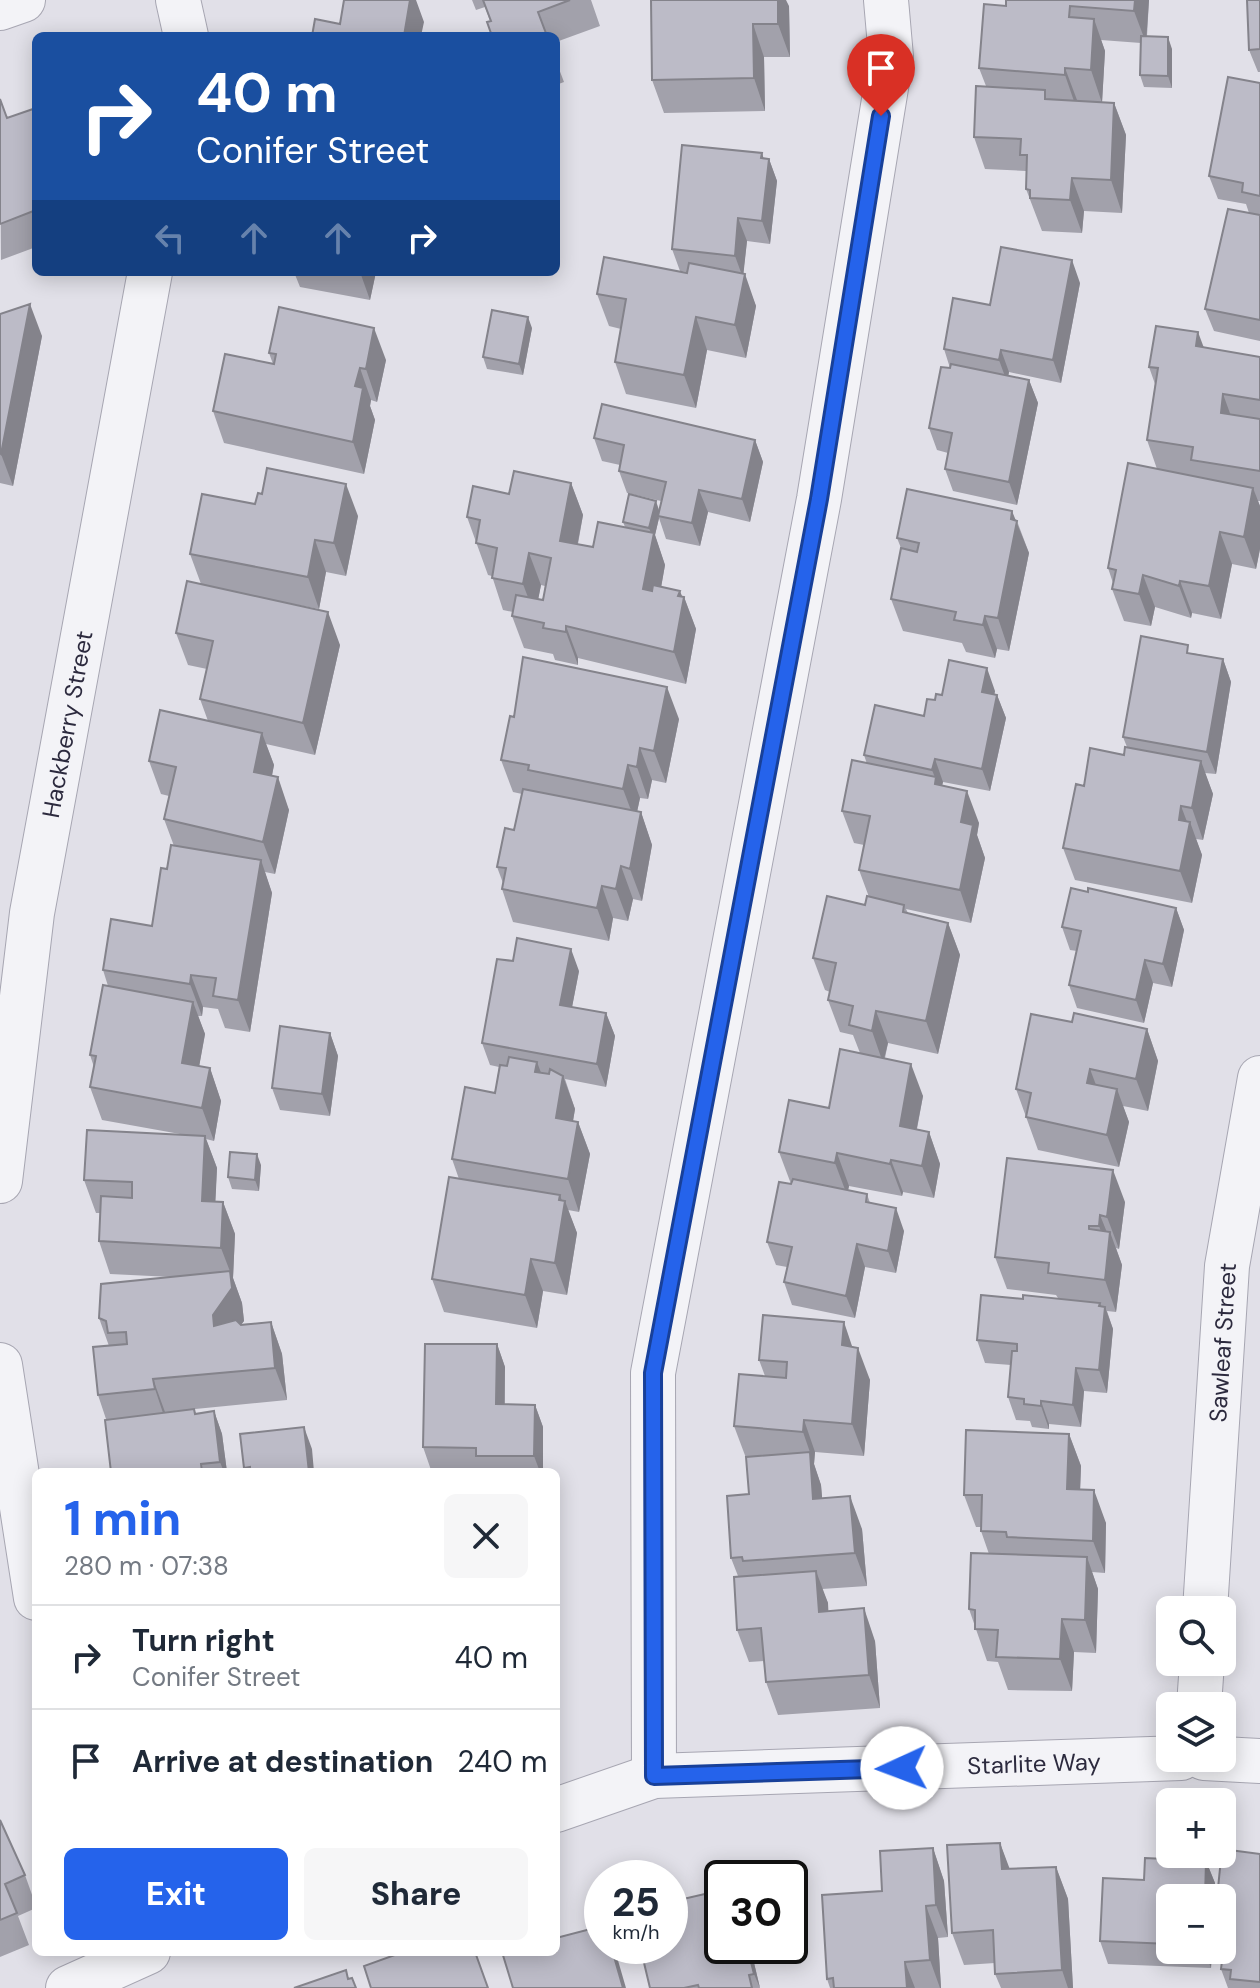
<!DOCTYPE html>
<meta charset="utf-8">
<style>
:root{--surface:#fff;--page:#f6f6f7;--text:#1f2937;--muted:#747a83;--line:#e0e1e3;--accent:#2563eb}
body{margin:0;font-family:"DM Sans",sans-serif;background:var(--page);color:var(--text);height:100vh;display:flex;flex-direction:column;font-size:30px;white-space:nowrap}
*{box-sizing:border-box;margin:0}
p{font-size:26px;color:var(--muted)}
.icon{flex:none;width:44px;height:44px;fill:none;stroke:currentColor;stroke-width:2;stroke-linecap:round;stroke-linejoin:round}
.map{position:relative;flex:1;overflow:hidden}
.sheet{position:absolute;left:32px;top:1468px;width:528px;height:488px;display:flex;flex-direction:column;background:var(--surface);border-radius:12px;box-shadow:0 4px 20px #0003}
.sheet>*{flex:none}
.hud{position:absolute;left:32px;top:32px;width:528px;height:244px;border-radius:12px;box-shadow:0 4px 20px #0003;background:#1a4fa0;color:#fff;overflow:hidden}
.tools{position:absolute;left:1156px;top:1596px;display:grid;gap:16px}
.tools a{display:grid;place-items:center;width:80px;height:80px;border-radius:12px;background:var(--surface);box-shadow:0 4px 20px #0003;font-size:40px}
.speed{position:absolute;left:584px;top:1860px;display:flex;gap:16px;font-size:40px;font-weight:700;text-align:center}
.speed>*{display:grid;place-content:center;width:104px;height:104px;border-radius:50%;background:var(--surface);box-shadow:0 4px 20px #0003;line-height:1}
.speed small{font-size:20px;font-weight:400}
.speed .limit{border:4px solid #111;border-radius:12px;background:#fff;color:#111}
.pin{position:absolute;display:grid;place-items:center;width:68px;height:68px;color:#fff;margin:-82px -34px;border-radius:50% 50% 50% 0;rotate:-45deg;box-shadow:0 0 8px #0007}
.pin .icon{rotate:45deg}
.me{position:absolute;width:88px;margin:-44px;rotate:268deg;stroke-linejoin:round;filter:drop-shadow(0 0 6px #0008)}
.turn{display:flex;align-items:center;gap:28px;height:168px;padding:0 32px;font-size:36px}
.turn .icon{width:104px;height:104px;stroke-width:2.5}
.turn b{display:block;font-size:56px;line-height:68px}
.lanes{display:flex;align-items:center;height:76px;padding:0 32px;background:#0003;justify-content:center;gap:40px;direction:ltr}
.lanes .off{opacity:.35}
.round{display:grid;place-items:center;flex:none;width:84px;height:84px;border-radius:12px;background:var(--page)}
.summary{display:flex;align-items:center;justify-content:space-between;height:136px;padding:0 32px}
h1{font-size:48px;font-weight:800;line-height:60px;color:var(--accent)}
.primary-button{display:flex;gap:16px;margin-top:auto;padding:16px 32px}
.primary-button a{flex:1;height:92px;border-radius:12px;background:var(--accent);color:#fff;font-size:32px;font-weight:800;line-height:92px;text-align:center}
.primary-button a+a{background:var(--page);color:var(--text)}
ul{padding:0;list-style:none}
li{display:flex;align-items:center;gap:24px;height:104px;padding:0 32px;border-top:2px solid var(--line)}
li div{flex:1}
li b{display:block;font-size:30px}
li em{font-style:normal}
.map>svg:first-child{display:block}
</style>
<div class="map">
<svg width="1260" height="1988" viewBox="0 0 1260 1988">
<rect width="100%" height="100%" fill="#e1e0e8"/>
<g fill="none" stroke-linecap="round" stroke-linejoin="round">
<g stroke="#a7a6b2" stroke-width="46">
<g id="minor">
<path d="M 178,0 L 186,36"/>
<path d="M 0,8 L 23,0"/>
<path id="s1" d="M 0,1181 L 32,913 L 150,272"/>
<path d="M 0,1365 L 36,1598"/>
<path id="s2" d="M 1205,1610 L 1227,1266 L 1260,1078"/>
<path d="M 1199,1706 L 1202,1662"/>
<path d="M 1204,1758 L 1260,1761"/>
<path d="M 654,1776 L 653,1373 L 819,499 L 891,57 L 886,0"/>
<path id="s3" d="M 556,1810 L 654,1776 L 1181,1758"/>
<path d="M 68,1988 L 148,1952"/>
</g>
</g>
<use href="#minor" stroke="#f3f3f7" stroke-width="44"/>
</g>
<path fill="#a2a1ab" fill-rule="evenodd" d="M 472,0 L 591,0 L 600,26 L 556,42 L 556,36 L 492,36 L 490,21 L 485,7 L 476,10 Z
M 651,0 L 789,6 L 790,57 L 764,57 L 765,111 L 664,113 L 652,80 Z
M 1006,0 L 1149,0 L 1147,36 L 1172,49 L 1172,88 L 1144,87 L 1140,75 L 1141,43 L 1101,40 L 1105,51 L 1102,102 L 1114,103 L 1126,135 L 1122,213 L 1084,211 L 1082,233 L 1042,231 L 1026,189 L 1026,171 L 985,169 L 974,137 L 986,86 L 979,68 L 1006,6 Z
M 1260,0 L 1260,72 L 1258,72 L 1249,50 Z
M 556,61 L 564,82 L 556,85 Z
M 1260,83 L 1260,341 L 1214,331 L 1205,309 L 1249,213 L 1246,204 L 1218,199 L 1209,176 Z
M 0,99 L 7,118 L 36,108 L 36,247 L 1,260 Z
M 762,153 L 763,158 L 769,159 L 777,181 L 770,244 L 747,241 L 743,274 L 756,306 L 746,358 L 707,350 L 696,408 L 626,394 L 615,362 L 621,329 L 609,326 L 597,294 L 687,273 L 687,272 L 680,271 L 672,249 Z
M 294,272 L 376,272 L 370,300 L 300,287 Z
M 1080,283 L 1061,383 L 1009,372 L 1008,376 L 1029,380 L 1038,403 L 1017,505 L 953,491 L 945,469 L 948,453 L 937,450 L 929,428 L 950,368 L 944,349 L 990,305 Z
M 0,314 L 42,336 L 13,486 L 0,483 Z
M 532,328 L 523,375 L 487,369 L 483,357 Z
M 1203,347 L 1260,357 L 1260,501 L 1258,501 L 1260,506 L 1260,549 L 1256,569 L 1232,564 L 1221,619 L 1192,613 L 1191,618 L 1155,607 L 1151,626 L 1124,621 L 1112,589 L 1113,583 L 1108,568 L 1157,469 L 1147,440 L 1155,384 L 1149,367 Z
M 269,353 L 386,360 L 377,402 L 371,400 L 370,406 L 375,420 L 364,474 L 224,443 L 213,411 L 273,364 Z
M 594,438 L 755,440 L 763,462 L 750,522 L 708,512 L 700,546 L 666,539 L 659,518 L 655,535 L 665,565 L 661,587 L 684,597 L 696,629 L 686,684 L 578,658 L 578,665 L 555,660 L 553,654 L 524,648 L 512,616 L 513,612 L 503,610 L 492,576 L 488,575 L 467,517 L 509,494 L 571,483 L 583,515 L 578,544 L 593,547 L 625,527 L 623,522 L 659,510 L 661,501 L 627,493 L 619,471 L 620,465 L 602,461 ZM 541,585 L 545,586 L 543,600 L 538,599 Z
M 255,504 L 358,516 L 346,576 L 326,572 L 319,609 L 282,602 L 340,645 L 315,755 L 266,744 L 274,765 L 272,776 L 289,810 L 275,874 L 265,872 L 272,893 L 250,1032 L 225,1028 L 218,1009 L 203,1007 L 202,1016 L 198,1016 L 205,1034 L 199,1066 L 210,1068 L 221,1101 L 214,1141 L 206,1139 L 217,1168 L 215,1201 L 223,1202 L 235,1234 L 233,1278 L 242,1303 L 244,1321 L 241,1324 L 271,1322 L 282,1354 L 287,1400 L 165,1412 L 194,1409 L 196,1414 L 214,1411 L 222,1434 L 227,1472 L 111,1472 L 106,1419 L 98,1395 L 109,1346 L 99,1318 L 172,1277 L 110,1274 L 99,1241 L 100,1213 L 96,1213 L 84,1180 L 180,1134 L 102,1120 L 90,1087 L 94,1067 L 90,1055 L 108,986 L 103,970 L 152,926 L 174,846 L 164,819 L 169,796 L 161,794 L 149,761 L 208,721 L 200,699 L 207,669 L 188,665 L 176,633 L 201,584 L 190,554 Z
M 1017,521 L 1029,553 L 1009,651 L 997,649 L 995,658 L 966,652 L 962,643 L 903,631 L 891,599 L 901,548 L 897,538 Z
M 1192,653 L 1223,659 L 1231,682 L 1216,774 L 1205,773 L 1213,794 L 1203,840 L 1196,839 L 1202,855 L 1192,903 L 1075,880 L 1063,848 L 1084,786 L 1124,755 L 1127,747 L 1123,737 Z
M 995,691 L 994,695 L 997,695 L 1006,718 L 990,791 L 943,782 L 942,785 L 979,823 L 977,835 L 985,858 L 971,923 L 906,909 L 908,913 L 948,923 L 960,955 L 938,1054 L 888,1043 L 885,1058 L 923,1096 L 917,1129 L 929,1132 L 940,1164 L 934,1198 L 903,1192 L 902,1196 L 849,1186 L 848,1190 L 867,1194 L 870,1203 L 904,1231 L 896,1273 L 865,1267 L 855,1318 L 792,1305 L 784,1282 L 787,1267 L 776,1265 L 767,1242 L 791,1184 L 779,1152 L 829,1108 L 860,1053 L 853,1035 L 840,1032 L 828,1000 L 830,992 L 825,990 L 813,958 L 865,905 L 869,897 L 859,870 L 864,845 L 854,843 L 842,811 L 867,764 L 864,755 L 924,716 L 935,700 L 942,695 Z
M 679,719 L 666,783 L 652,780 L 648,799 L 640,798 L 637,812 L 641,812 L 652,845 L 642,901 L 633,899 L 628,921 L 613,918 L 609,941 L 513,922 L 502,889 L 503,883 L 497,867 L 514,830 L 522,794 L 513,792 L 501,760 Z
M 1176,908 L 1184,930 L 1172,987 L 1153,983 L 1144,1023 L 1077,1008 L 1069,985 L 1077,951 L 1070,950 L 1062,927 Z
M 579,971 L 572,1007 L 606,1013 L 615,1036 L 606,1087 L 565,1079 L 575,1109 L 573,1121 L 578,1122 L 590,1154 L 579,1212 L 568,1210 L 577,1233 L 567,1295 L 543,1291 L 537,1328 L 444,1312 L 432,1279 L 459,1179 L 452,1159 L 495,1093 L 499,1067 L 490,1065 L 482,1043 Z
M 1072,1022 L 1147,1029 L 1158,1061 L 1148,1111 L 1123,1106 L 1129,1122 L 1119,1167 L 1038,1150 L 1016,1089 Z
M 330,1033 L 338,1056 L 330,1116 L 280,1110 L 272,1088 Z
M 261,1165 L 259,1191 L 232,1189 L 228,1177 Z
M 1125,1202 L 1119,1249 L 1116,1248 L 1122,1265 L 1116,1312 L 1107,1311 L 1113,1329 L 1107,1393 L 1084,1391 L 1081,1427 L 1049,1424 L 1049,1429 L 1032,1427 L 1030,1421 L 1016,1420 L 1008,1397 L 1011,1365 L 985,1363 L 977,1340 L 1023,1299 L 1058,1298 L 1056,1295 L 1007,1289 L 995,1257 Z
M 497,1344 L 505,1367 L 505,1404 L 535,1405 L 543,1427 L 543,1472 L 482,1472 L 481,1470 L 431,1470 L 423,1447 Z
M 852,1347 L 870,1380 L 864,1456 L 815,1452 L 814,1464 L 821,1485 L 822,1498 L 862,1529 L 867,1586 L 822,1589 L 828,1603 L 828,1611 L 875,1641 L 880,1708 L 778,1715 L 766,1682 L 764,1661 L 749,1662 L 737,1630 L 738,1576 L 731,1558 L 749,1494 L 746,1458 L 734,1426 L 765,1376 L 759,1360 Z
M 1069,1434 L 1081,1466 L 1080,1489 L 1106,1523 L 1105,1573 L 1092,1572 L 1098,1589 L 1096,1653 L 1074,1652 L 1072,1691 L 1008,1690 L 998,1662 L 987,1661 L 969,1609 L 989,1554 L 981,1531 L 981,1527 L 976,1527 L 964,1495 Z
M 0,1820 L 25,1875 L 36,1906 L 36,1908 L 18,1916 L 29,1945 L 0,1957 Z
M 1000,1843 L 1009,1869 L 1056,1867 L 1068,1899 L 1073,1988 L 1001,1988 L 995,1974 L 995,1963 L 964,1965 L 952,1933 Z
M 933,1848 L 944,1881 L 948,1937 L 938,1938 L 941,1988 L 830,1988 L 827,1979 L 882,1891 Z
M 1260,1854 L 1260,1988 L 1228,1988 L 1221,1969 L 1224,1945 L 1222,1940 L 1222,1898 Z
M 1145,1858 L 1206,1861 L 1215,1883 L 1214,1898 L 1170,1898 L 1170,1950 L 1212,1950 L 1211,1968 L 1108,1964 L 1100,1941 L 1103,1878 L 1144,1880 Z
M 750,1946 L 760,1988 L 650,1988 Z"/>
<path fill="#84838b" d="M 410,0 L 416,0 L 424,22 L 421,36 L 404,36 Z
M 778,0 L 786,0 L 789,6 L 790,57 L 778,24 Z
M 1135,0 L 1149,0 L 1146,43 L 1134,11 Z
M 1094,19 L 1105,51 L 1102,103 L 1091,70 Z
M 753,24 L 764,57 L 765,111 L 754,78 Z
M 1168,37 L 1172,49 L 1172,88 L 1168,76 Z
M 1065,68 L 1077,100 L 1076,107 L 1065,75 Z
M 1114,103 L 1126,135 L 1122,213 L 1111,180 Z
M 762,153 L 767,170 L 769,159 L 777,181 L 770,244 L 762,221 Z
M 1072,178 L 1084,211 L 1082,233 L 1070,200 Z
M 738,218 L 747,241 L 743,278 L 735,256 Z
M 1072,260 L 1080,283 L 1061,383 L 1053,360 Z
M 360,272 L 376,272 L 370,300 Z
M 745,274 L 756,306 L 746,358 L 735,325 Z
M 30,304 L 42,336 L 13,486 L 1,454 Z
M 528,317 L 532,328 L 523,375 L 519,364 Z
M 696,317 L 707,350 L 696,408 L 684,375 Z
M 374,328 L 386,360 L 377,402 L 366,369 Z
M 1198,332 L 1210,364 L 1196,346 Z
M 1001,350 L 1009,372 L 1007,382 L 999,360 Z
M 360,368 L 371,400 L 370,406 L 375,420 L 364,474 L 353,442 L 355,386 Z
M 1029,380 L 1038,403 L 1017,505 L 1009,482 Z
M 1223,394 L 1235,427 L 1221,413 Z
M 755,440 L 763,462 L 750,522 L 742,499 Z
M 571,483 L 583,515 L 572,573 L 560,541 Z
M 346,484 L 358,516 L 346,576 L 334,543 Z
M 1253,488 L 1260,506 L 1260,549 L 1256,569 L 1244,537 Z
M 699,490 L 708,512 L 700,546 L 692,523 Z
M 656,501 L 660,513 L 658,516 L 659,518 L 655,535 L 665,565 L 655,622 L 643,589 L 653,538 L 649,528 Z
M 1012,511 L 1029,553 L 1009,651 L 998,618 Z
M 1220,532 L 1232,564 L 1221,619 L 1209,586 Z
M 315,540 L 326,572 L 319,609 L 308,577 Z
M 529,553 L 541,585 L 535,616 L 523,584 Z
M 1143,575 L 1155,607 L 1151,626 L 1139,594 Z
M 1180,581 L 1192,613 L 1191,618 L 1179,586 Z
M 680,591 L 684,601 L 684,597 L 696,629 L 686,684 L 674,652 L 678,596 Z
M 328,612 L 340,645 L 315,755 L 303,723 Z
M 985,616 L 997,649 L 995,658 L 983,625 Z
M 566,626 L 578,658 L 578,665 L 566,632 Z
M 1223,659 L 1231,682 L 1216,774 L 1207,752 Z
M 987,668 L 995,691 L 990,715 L 982,692 Z
M 667,687 L 679,719 L 666,783 L 654,751 Z
M 997,695 L 1006,718 L 990,791 L 982,769 Z
M 262,733 L 274,765 L 266,804 L 254,772 Z
M 640,748 L 652,780 L 648,799 L 637,767 Z
M 935,759 L 943,782 L 941,790 L 935,784 L 936,780 L 932,770 Z
M 1201,761 L 1213,794 L 1203,840 L 1192,808 Z
M 628,765 L 640,798 L 635,821 L 623,789 Z
M 278,777 L 289,810 L 275,874 L 263,842 Z
M 967,791 L 979,823 L 977,835 L 985,858 L 971,923 L 960,890 L 961,822 Z
M 1181,806 L 1189,827 L 1190,822 L 1202,855 L 1192,903 L 1180,871 L 1179,820 Z
M 641,812 L 652,845 L 642,901 L 630,869 Z
M 261,860 L 272,893 L 250,1032 L 238,1000 Z
M 621,866 L 633,899 L 628,921 L 616,889 Z
M 602,886 L 613,918 L 609,941 L 597,908 Z
M 1176,908 L 1184,930 L 1172,987 L 1163,964 Z
M 948,923 L 960,955 L 938,1054 L 926,1021 Z
M 571,949 L 579,971 L 568,1028 L 560,1005 Z
M 1145,960 L 1153,983 L 1144,1023 L 1136,1000 Z
M 191,975 L 203,1007 L 202,1016 L 190,984 Z
M 193,1002 L 205,1034 L 194,1095 L 182,1063 Z
M 876,1011 L 888,1043 L 883,1063 L 872,1031 Z
M 606,1013 L 615,1036 L 606,1087 L 597,1064 Z
M 1147,1029 L 1158,1061 L 1148,1111 L 1136,1079 Z
M 330,1033 L 338,1056 L 330,1116 L 322,1094 Z
M 537,1062 L 549,1094 L 535,1072 Z
M 911,1064 L 923,1096 L 911,1158 L 900,1126 Z
M 210,1068 L 221,1101 L 214,1141 L 202,1108 Z
M 1090,1069 L 1102,1101 L 1087,1083 Z
M 563,1076 L 575,1109 L 568,1150 L 556,1118 Z
M 1117,1089 L 1129,1122 L 1119,1167 L 1107,1135 Z
M 578,1122 L 590,1154 L 579,1212 L 568,1179 Z
M 929,1132 L 940,1164 L 934,1198 L 922,1166 Z
M 205,1136 L 217,1168 L 214,1233 L 202,1201 Z
M 837,1153 L 849,1186 L 847,1195 L 835,1163 Z
M 257,1154 L 261,1165 L 259,1191 L 255,1180 Z
M 891,1160 L 903,1192 L 902,1196 L 890,1164 Z
M 1113,1170 L 1125,1202 L 1119,1249 L 1107,1217 Z
M 560,1195 L 564,1207 L 565,1201 L 577,1233 L 567,1295 L 555,1263 Z
M 223,1202 L 235,1234 L 233,1278 L 242,1303 L 244,1321 L 225,1347 L 214,1326 L 213,1315 L 231,1274 L 221,1248 Z
M 896,1208 L 904,1231 L 896,1273 L 888,1251 Z
M 1100,1215 L 1110,1240 L 1110,1232 L 1122,1265 L 1116,1312 L 1105,1280 L 1108,1251 L 1099,1226 Z
M 857,1244 L 865,1267 L 855,1318 L 846,1296 Z
M 531,1259 L 543,1291 L 537,1328 L 525,1295 Z
M 1100,1303 L 1104,1315 L 1105,1307 L 1113,1329 L 1107,1393 L 1099,1370 Z
M 271,1322 L 282,1354 L 287,1400 L 275,1368 Z
M 844,1322 L 855,1355 L 842,1345 Z
M 497,1344 L 505,1367 L 504,1427 L 496,1404 Z
M 858,1348 L 870,1380 L 864,1456 L 852,1424 Z
M 1076,1368 L 1084,1391 L 1081,1427 L 1073,1405 Z
M 153,1379 L 165,1412 L 166,1422 L 155,1389 Z
M 1041,1401 L 1049,1424 L 1049,1429 L 1041,1406 Z
M 535,1405 L 543,1427 L 543,1472 L 540,1472 L 534,1456 Z
M 214,1411 L 222,1434 L 227,1472 L 224,1472 L 220,1462 Z
M 804,1420 L 815,1452 L 814,1464 L 803,1432 Z
M 304,1427 L 312,1449 L 314,1472 L 309,1472 Z
M 1069,1434 L 1081,1466 L 1079,1521 L 1067,1489 Z
M 810,1452 L 821,1485 L 825,1531 L 813,1499 Z
M 1094,1490 L 1106,1523 L 1105,1573 L 1093,1541 Z
M 850,1496 L 862,1529 L 867,1586 L 855,1553 Z
M 1087,1557 L 1098,1589 L 1096,1653 L 1085,1620 Z
M 816,1571 L 828,1603 L 830,1644 L 819,1612 Z
M 864,1608 L 875,1641 L 880,1708 L 869,1675 Z
M 1062,1619 L 1074,1652 L 1072,1691 L 1060,1659 Z
M 1000,1843 L 1012,1875 L 1002,1869 Z
M 933,1848 L 944,1881 L 948,1937 L 936,1905 Z
M 1206,1861 L 1215,1883 L 1214,1898 L 1205,1898 Z
M 1056,1867 L 1068,1899 L 1073,1988 L 1068,1988 L 1062,1970 Z
M 926,1906 L 938,1938 L 941,1988 L 940,1988 L 930,1960 Z
M 611,1946 L 613,1946 L 617,1957 L 626,1988 L 623,1988 Z
M 747,1946 L 750,1946 L 760,1988 L 754,1974 Z
M 1204,1950 L 1212,1950 L 1211,1968 Z
M 905,1962 L 915,1988 L 907,1988 Z"/>
<path fill="#bcbbc7" stroke="#84838b" stroke-width="2" d="M 344,0 L 410,0 L 404,36 L 312,36 L 315,19 L 340,24 Z
M 483,0 L 570,0 L 538,12 L 547,36 L 492,36 L 487,22 L 491,21 Z
M 651,0 L 778,0 L 778,24 L 753,24 L 754,78 L 652,80 Z
M 1006,0 L 1135,0 L 1134,11 L 1070,6 L 1069,17 L 1094,19 L 1091,70 L 1065,68 L 1065,75 L 979,68 L 984,4 L 1006,6 Z
M 1247,0 L 1260,0 L 1260,49 L 1249,50 Z
M 1141,36 L 1168,37 L 1168,76 L 1140,75 Z
M 1228,77 L 1260,83 L 1260,196 L 1242,192 L 1243,183 L 1209,176 Z
M 976,86 L 1045,90 L 1045,99 L 1114,103 L 1111,180 L 1072,178 L 1070,200 L 1030,198 L 1030,190 L 1026,189 L 1027,155 L 1020,155 L 1021,139 L 974,137 Z
M 0,99 L 7,118 L 36,108 L 36,210 L 0,224 Z
M 682,145 L 762,153 L 761,158 L 769,159 L 762,221 L 738,218 L 735,256 L 672,249 Z
M 1228,209 L 1260,215 L 1260,320 L 1205,309 Z
M 1001,247 L 1072,260 L 1053,360 L 1001,350 L 999,360 L 944,349 L 953,298 L 990,305 Z
M 604,257 L 687,273 L 689,263 L 745,274 L 735,325 L 696,317 L 684,375 L 615,362 L 626,299 L 597,294 Z
M 30,304 L 1,454 L 0,453 L 0,314 Z
M 279,307 L 374,328 L 366,369 L 360,368 L 355,386 L 363,388 L 353,442 L 213,411 L 225,354 L 274,364 L 276,354 L 269,353 Z
M 492,310 L 528,317 L 519,364 L 483,357 Z
M 1156,326 L 1198,332 L 1196,346 L 1260,357 L 1260,400 L 1223,394 L 1221,413 L 1260,419 L 1260,471 L 1191,460 L 1193,447 L 1147,440 L 1158,368 L 1149,367 Z
M 951,364 L 1029,380 L 1009,482 L 945,469 L 952,433 L 929,428 L 941,367 L 950,368 Z
M 602,404 L 755,440 L 742,499 L 699,490 L 692,523 L 658,516 L 666,482 L 619,471 L 624,445 L 594,438 Z
M 1128,463 L 1253,488 L 1244,537 L 1220,532 L 1209,586 L 1180,581 L 1179,586 L 1143,575 L 1139,594 L 1112,589 L 1116,570 L 1108,568 Z
M 267,468 L 346,484 L 334,543 L 315,540 L 308,577 L 190,554 L 202,494 L 255,504 L 258,493 L 262,494 Z
M 514,471 L 571,483 L 560,541 L 593,547 L 598,522 L 654,533 L 643,589 L 652,591 L 653,585 L 680,591 L 678,596 L 684,597 L 674,652 L 566,626 L 566,632 L 543,628 L 544,623 L 512,616 L 516,595 L 543,600 L 551,558 L 529,553 L 523,584 L 492,578 L 497,548 L 476,543 L 480,520 L 467,517 L 473,486 L 509,494 Z
M 907,489 L 1012,511 L 1011,519 L 1017,521 L 998,618 L 985,616 L 983,625 L 954,620 L 956,612 L 891,599 L 901,548 L 917,552 L 919,543 L 897,538 Z
M 629,494 L 656,501 L 649,528 L 623,522 Z
M 187,581 L 328,612 L 303,723 L 200,699 L 213,641 L 176,633 Z
M 1141,636 L 1188,645 L 1187,653 L 1223,659 L 1207,752 L 1123,737 Z
M 523,657 L 667,687 L 654,751 L 640,748 L 637,767 L 628,765 L 623,789 L 528,770 L 529,765 L 501,760 L 510,716 L 514,717 Z
M 949,660 L 987,668 L 982,692 L 997,695 L 982,769 L 935,759 L 932,770 L 864,755 L 875,705 L 924,716 L 927,699 L 935,700 L 936,694 L 942,695 Z
M 160,710 L 262,733 L 254,772 L 278,777 L 263,842 L 164,819 L 176,767 L 149,761 Z
M 1125,747 L 1201,761 L 1192,808 L 1181,806 L 1179,820 L 1190,822 L 1180,871 L 1063,848 L 1076,784 L 1084,786 L 1090,748 L 1124,755 Z
M 852,760 L 936,777 L 935,784 L 967,791 L 961,822 L 973,825 L 960,890 L 859,870 L 870,816 L 842,811 Z
M 523,789 L 641,812 L 630,869 L 621,866 L 616,889 L 602,886 L 597,908 L 502,889 L 506,868 L 497,867 L 505,828 L 514,830 Z
M 171,845 L 261,860 L 238,1000 L 213,996 L 216,978 L 191,975 L 190,984 L 103,970 L 111,919 L 152,926 L 161,868 L 167,869 Z
M 1071,888 L 1088,892 L 1088,888 L 1176,908 L 1163,964 L 1145,960 L 1136,1000 L 1069,985 L 1081,931 L 1062,927 Z
M 827,896 L 865,905 L 867,896 L 904,905 L 903,912 L 948,923 L 926,1021 L 876,1011 L 872,1031 L 849,1025 L 853,1006 L 828,1000 L 836,963 L 813,958 Z
M 517,938 L 571,949 L 560,1005 L 606,1013 L 597,1064 L 482,1043 L 497,959 L 513,961 Z
M 103,985 L 193,1002 L 182,1063 L 210,1068 L 202,1108 L 90,1087 L 96,1056 L 90,1055 Z
M 1074,1013 L 1147,1029 L 1136,1079 L 1090,1069 L 1087,1083 L 1117,1089 L 1107,1135 L 1026,1117 L 1031,1093 L 1016,1089 L 1031,1014 L 1072,1022 Z
M 280,1026 L 330,1033 L 322,1094 L 272,1088 Z
M 840,1049 L 911,1064 L 900,1126 L 929,1132 L 922,1166 L 891,1160 L 890,1164 L 837,1153 L 835,1163 L 779,1152 L 789,1100 L 829,1108 Z
M 509,1057 L 537,1062 L 535,1072 L 549,1074 L 550,1069 L 563,1076 L 556,1118 L 578,1122 L 568,1179 L 452,1159 L 465,1087 L 495,1093 L 500,1065 L 507,1066 Z
M 87,1130 L 205,1136 L 202,1201 L 223,1202 L 221,1248 L 99,1241 L 101,1196 L 132,1198 L 132,1182 L 84,1180 Z
M 230,1152 L 257,1154 L 255,1180 L 228,1177 Z
M 1007,1158 L 1113,1170 L 1107,1217 L 1100,1215 L 1099,1226 L 1089,1226 L 1089,1229 L 1110,1232 L 1105,1280 L 1048,1273 L 1049,1263 L 995,1257 Z
M 449,1177 L 560,1195 L 559,1200 L 565,1201 L 555,1263 L 531,1259 L 525,1295 L 432,1279 Z
M 793,1179 L 867,1194 L 866,1202 L 896,1208 L 888,1251 L 857,1244 L 846,1296 L 784,1282 L 792,1247 L 767,1242 L 779,1182 L 791,1184 Z
M 230,1271 L 232,1288 L 213,1315 L 214,1326 L 236,1320 L 241,1325 L 271,1322 L 275,1368 L 153,1379 L 155,1389 L 98,1395 L 93,1347 L 127,1344 L 126,1332 L 108,1333 L 106,1321 L 99,1318 L 101,1284 Z
M 981,1295 L 1023,1299 L 1023,1295 L 1100,1303 L 1099,1306 L 1105,1307 L 1099,1370 L 1076,1368 L 1073,1405 L 1041,1401 L 1041,1406 L 1024,1404 L 1024,1399 L 1008,1397 L 1012,1351 L 1017,1351 L 1017,1344 L 977,1340 Z
M 763,1315 L 844,1322 L 842,1345 L 858,1348 L 852,1424 L 804,1420 L 803,1432 L 734,1426 L 739,1374 L 786,1378 L 787,1362 L 759,1360 Z
M 425,1344 L 497,1344 L 496,1404 L 535,1405 L 534,1456 L 476,1456 L 476,1448 L 423,1447 Z
M 194,1409 L 195,1414 L 214,1411 L 220,1462 L 201,1464 L 202,1472 L 111,1472 L 105,1420 Z
M 304,1427 L 309,1472 L 250,1472 L 250,1467 L 244,1468 L 240,1434 Z
M 966,1430 L 1069,1434 L 1067,1489 L 1094,1490 L 1093,1541 L 1007,1537 L 1006,1532 L 981,1531 L 982,1495 L 964,1495 Z
M 810,1452 L 813,1499 L 850,1496 L 855,1553 L 743,1561 L 742,1557 L 731,1558 L 727,1496 L 749,1494 L 746,1457 Z
M 971,1553 L 1087,1557 L 1085,1620 L 1062,1619 L 1060,1659 L 996,1657 L 998,1630 L 975,1629 L 975,1610 L 969,1609 Z
M 816,1571 L 819,1612 L 864,1608 L 869,1675 L 766,1682 L 761,1628 L 737,1630 L 734,1577 Z
M 0,1820 L 25,1875 L 5,1884 L 17,1913 L 0,1920 Z
M 1000,1843 L 1002,1869 L 1056,1867 L 1062,1970 L 995,1974 L 993,1930 L 952,1933 L 947,1845 Z
M 933,1848 L 936,1905 L 926,1906 L 930,1960 L 905,1962 L 907,1988 L 834,1988 L 833,1978 L 827,1979 L 822,1895 L 882,1891 L 880,1851 Z
M 1222,1849 L 1260,1854 L 1260,1982 L 1230,1979 L 1231,1970 L 1221,1969 L 1227,1920 L 1222,1919 L 1222,1898 L 1217,1898 Z
M 1145,1858 L 1206,1861 L 1205,1898 L 1170,1898 L 1170,1944 L 1100,1941 L 1103,1878 L 1144,1880 Z
M 722,1890 L 722,1946 L 747,1946 L 754,1974 L 749,1975 L 752,1988 L 699,1988 L 698,1985 L 684,1988 L 650,1988 L 640,1946 L 670,1946 L 670,1925 L 672,1925 L 670,1915 L 670,1902 Z
M 602,1926 L 602,1946 L 611,1946 L 623,1988 L 513,1988 L 502,1952 L 556,1952 L 556,1938 Z
M 403,1952 L 475,1952 L 488,1988 L 371,1988 L 364,1966 Z
M 346,1970 L 348,1979 L 352,1978 L 356,1988 L 294,1988 Z"/>
<g fill="none" stroke-linecap="round" stroke-linejoin="round">
<g stroke="#184099" stroke-width="20">
<path id="route" d="M 881,116 L 819,499 L 653,1373 L 654,1776 L 902,1768"/>
</g>
<use href="#route" stroke="#2563eb" stroke-width="14"/>
</g>
<g text-anchor="middle" dominant-baseline="central" stroke-width="8" stroke-linejoin="round" paint-order="stroke">
<g font-size="24" fill="#2c2a3e" stroke="#f0f0f6">
<text stroke="none"><textPath href="#s1" startOffset="462">Hackberry Street</textPath></text>
<text stroke="none"><textPath href="#s2" startOffset="268">Sawleaf Street</textPath></text>
<text stroke="none"><textPath href="#s3" startOffset="484">Starlite Way</textPath></text>
</g>
</g>
</svg>
<div class="tools">
<a><svg class="icon" aria-label="search" viewBox="0 0 24 24"><circle cx="10" cy="10" r="6"/><path d="M15 15l6 6"/></svg></a>
<a><svg class="icon" aria-label="layers" viewBox="0 0 24 24"><path d="M12 4l9 5-9 5-9-5zM3 14l9 5 9-5"/></svg></a>
<a>+</a>
<a>−</a>
</div>
<div class="speed"><div>25<small>km/h</small></div><div class="limit">30</div></div>
<div class="pin" style="left:881px;top:116px;background:#d93025"><svg class="icon" aria-label="arrive" viewBox="0 0 24 24"><path d="M6 21V4h12l-3 4 3 4H6"/></svg></div>
<svg class="me" style="left:902px;top:1768px" viewBox="-20 -20 40 40"><circle r="19" fill="#fff"/><path d="M0-13L10 11 0 6-10 11z" fill="#2563eb"/></svg>
<div class="hud">
<div class="turn"><svg class="icon" aria-label="right" viewBox="0 0 24 24"><path d="M7 20v-9h11M14 6l5 5-5 5"/></svg><div><b>40 m</b>Conifer Street</div></div>
<div class="lanes"><svg class="icon off" aria-label="left" viewBox="0 0 24 24"><path d="M17 20v-9H6M10 6l-5 5 5 5"/></svg><svg class="icon off" aria-label="ahead" viewBox="0 0 24 24"><path d="M12 20V5M6 11l6-6 6 6"/></svg><svg class="icon off" aria-label="ahead" viewBox="0 0 24 24"><path d="M12 20V5M6 11l6-6 6 6"/></svg><svg class="icon" aria-label="right" viewBox="0 0 24 24"><path d="M7 20v-9h11M14 6l5 5-5 5"/></svg></div>
</div>
<section class="sheet">
<div class="summary"><div><h1>1 min</h1><p>280 m · 07:38</p></div><a class="round"><svg class="icon" aria-label="close" viewBox="0 0 24 24"><path d="M6 6l12 12M18 6L6 18"/></svg></a></div>
<ul>
<li><svg class="icon" aria-label="right" viewBox="0 0 24 24"><path d="M7 20v-9h11M14 6l5 5-5 5"/></svg><div><b>Turn right</b><p>Conifer Street</p></div><em>40 m</em></li>
<li><svg class="icon" aria-label="arrive" viewBox="0 0 24 24"><path d="M6 21V4h12l-3 4 3 4H6"/></svg><div><b>Arrive at destination</b></div><em>240 m</em></li>
</ul>
<div class="primary-button"><a>Exit</a><a>Share</a></div>
</section>
</div>
